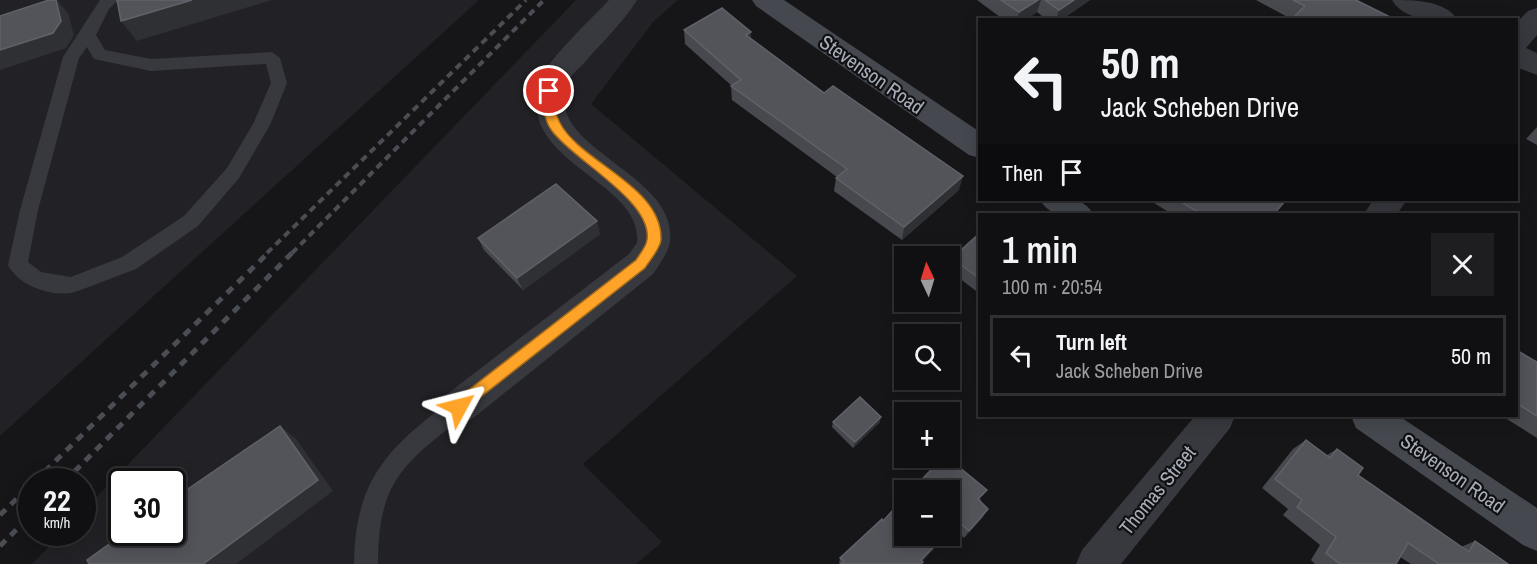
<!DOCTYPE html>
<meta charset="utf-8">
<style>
:root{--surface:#101013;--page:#1e1e21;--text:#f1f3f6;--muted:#9c9da0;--line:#303033}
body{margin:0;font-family:"Archivo Narrow",sans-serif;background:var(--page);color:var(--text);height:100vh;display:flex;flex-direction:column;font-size:22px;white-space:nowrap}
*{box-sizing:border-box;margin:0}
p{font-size:20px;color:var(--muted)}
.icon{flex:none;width:33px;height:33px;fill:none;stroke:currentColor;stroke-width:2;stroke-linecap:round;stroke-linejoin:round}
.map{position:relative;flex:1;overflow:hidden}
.details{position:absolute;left:978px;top:213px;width:540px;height:204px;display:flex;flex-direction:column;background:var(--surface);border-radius:0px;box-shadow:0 3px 15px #0003,0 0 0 2px var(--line)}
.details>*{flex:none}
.banner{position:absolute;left:978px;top:18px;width:540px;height:183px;border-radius:0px;box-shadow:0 3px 15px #0003,0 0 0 2px var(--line);background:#101013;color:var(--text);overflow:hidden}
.needle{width:39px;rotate:356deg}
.controls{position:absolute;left:894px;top:246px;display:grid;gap:12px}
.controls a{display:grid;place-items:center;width:66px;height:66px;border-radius:0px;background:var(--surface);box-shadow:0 3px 15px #0003,0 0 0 2px var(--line);font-size:30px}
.speed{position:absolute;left:18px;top:468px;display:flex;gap:12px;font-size:30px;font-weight:700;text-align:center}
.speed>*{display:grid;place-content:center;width:78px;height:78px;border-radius:50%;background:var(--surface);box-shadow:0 3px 15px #0003,0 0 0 2px var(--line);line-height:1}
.speed small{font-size:15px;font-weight:400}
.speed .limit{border:3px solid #111;border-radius:9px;background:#fff;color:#111}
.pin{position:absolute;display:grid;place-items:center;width:51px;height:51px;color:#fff;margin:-26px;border:3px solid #fff;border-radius:50%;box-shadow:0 2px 6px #0007}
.me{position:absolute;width:66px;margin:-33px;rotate:52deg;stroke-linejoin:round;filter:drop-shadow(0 0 4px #0008)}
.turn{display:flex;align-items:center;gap:21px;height:126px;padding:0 24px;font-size:27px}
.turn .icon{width:78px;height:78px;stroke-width:2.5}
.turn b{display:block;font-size:42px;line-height:51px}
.then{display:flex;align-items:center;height:57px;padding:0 24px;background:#0003;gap:12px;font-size:22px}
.round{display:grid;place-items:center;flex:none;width:63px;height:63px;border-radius:0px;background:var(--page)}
.overview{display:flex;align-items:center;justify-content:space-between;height:102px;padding:0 24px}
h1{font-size:36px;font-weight:600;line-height:45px}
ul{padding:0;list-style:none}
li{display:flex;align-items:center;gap:18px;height:81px;margin:0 12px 9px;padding:0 12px;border:3px solid var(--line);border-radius:0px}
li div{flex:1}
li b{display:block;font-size:22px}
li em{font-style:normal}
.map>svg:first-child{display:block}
</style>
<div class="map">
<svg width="1537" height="564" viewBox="0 0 1537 564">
<rect width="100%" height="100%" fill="#161619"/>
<path fill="#222226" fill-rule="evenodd" d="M 0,0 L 479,0 L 0,436 Z
M 576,0 L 678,0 L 654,21 L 591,104 L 797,276 L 583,464 L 662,542 L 636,564 L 32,564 L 62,533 L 82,532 L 83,511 ZM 122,482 L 172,482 L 172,532 L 122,532 Z"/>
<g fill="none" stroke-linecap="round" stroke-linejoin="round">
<path fill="#37393e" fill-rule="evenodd" d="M 100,0 L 118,0 L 109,9 L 96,35 L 105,50 L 151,59 L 272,52 L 280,58 L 287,83 L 270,125 L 239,178 L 198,226 L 136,269 L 78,291 C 56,299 19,287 8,265 L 20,210 L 63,57 ZM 87,47 L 94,59 L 151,71 L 266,64 L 271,83 L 253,124 L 227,168 L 184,216 L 122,257 L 71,277 L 41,272 L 28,262 L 38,210 L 79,58 Z
M 459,397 L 467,400 L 470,407 L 467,414 C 404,463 378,480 378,564 L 354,564 C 355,501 372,464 421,424 C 433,414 445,403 459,397 Z"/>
<path fill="#37393e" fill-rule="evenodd" d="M 609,0 L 637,0 C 623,23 602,42 584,63 C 579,68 572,74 569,80 C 536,148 679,171 670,242 C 668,253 659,265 653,274 L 472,419 L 459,424 L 446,419 L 441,407 L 446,395 L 629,254 L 637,243 C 644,178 507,163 542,76 C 549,59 594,16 609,0 Z
M 1392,0 C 1414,0 1445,0 1458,20 C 1436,20 1405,22 1392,0 Z
M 1537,8 L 1537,35 L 1526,48 L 1537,53 L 1537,75 L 1516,67 L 1516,23 L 1528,11 Z
M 1373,200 L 1407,200 L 1397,214 L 1364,214 Z
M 1195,416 L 1235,416 L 1230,428 L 1121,564 L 1076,564 L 1082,550 Z"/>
<path fill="#45484e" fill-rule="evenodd" d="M 752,0 L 784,0 L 980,132 L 980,158 L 969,155 L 756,6 Z
M 1040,200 C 1060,198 1083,195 1093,214 C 1073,216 1051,219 1040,200 Z
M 1351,416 L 1399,416 L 1537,508 L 1537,551 L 1523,545 L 1356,428 Z"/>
<path stroke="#4a4d53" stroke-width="4" stroke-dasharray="7 5" stroke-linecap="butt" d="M 267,253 L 526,0
M 292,253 L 544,0"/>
<path stroke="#4a4d53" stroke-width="5" stroke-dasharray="8 7" stroke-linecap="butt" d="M 34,482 L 269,252
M 64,482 L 293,252
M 0,515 L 32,484
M 0,546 L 32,514"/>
</g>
<path fill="#47494e" d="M 977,0 L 1090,0 L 1061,20 L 1047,20 L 1037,12 L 1026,20 L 1004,20 Z
M 1256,0 L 1356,0 L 1396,20 L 1293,20 Z
M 684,30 L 751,39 L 959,190 L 902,240 L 834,191 L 836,178 L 837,177 L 732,100 L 731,86 L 732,86 L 685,44 Z
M 1537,127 L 1537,145 L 1526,139 Z
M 1149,200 L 1286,200 L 1274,214 L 1172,214 Z
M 980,233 L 980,294 L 950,271 L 950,266 L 952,258 Z
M 600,234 L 523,290 L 484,250 L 478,238 Z
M 1516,350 L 1537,362 L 1537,438 L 1502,416 L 1516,416 Z
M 833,422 L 880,422 L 853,448 L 832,427 Z
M 1306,440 L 1327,455 L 1337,449 L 1358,475 L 1461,547 L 1475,541 L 1508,564 L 1411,564 L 1400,557 L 1396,564 L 1315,564 L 1311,560 L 1320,545 L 1283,515 L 1288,509 L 1262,488 L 1293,449 Z
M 950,490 L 981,499 L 979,501 L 983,517 L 964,538 L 952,528 L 950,531 Z
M 904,536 L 946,536 L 922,561 L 922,564 L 839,564 L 840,558 Z"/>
<path fill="#2f3034" d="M 56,0 L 57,0 L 68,13 L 74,35 L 66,48 L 0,70 L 0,50 Z
M 192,0 L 272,0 L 137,41 L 121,21 Z
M 1038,0 L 1041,0 L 1037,12 L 1026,20 L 1017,20 L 1019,12 Z
M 1074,0 L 1090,0 L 1061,20 L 1056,20 L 1059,10 Z
M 751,32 L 751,47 L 746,35 Z
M 963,176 L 959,190 L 902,240 L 904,227 Z
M 597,221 L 600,234 L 523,290 L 517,278 Z
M 881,417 L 880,422 L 853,448 L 855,442 Z
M 280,426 L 296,439 L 333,491 L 236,564 L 203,564 Z
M 988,509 L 983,517 L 964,538 L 969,531 Z
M 944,536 L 946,536 L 920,564 L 921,560 Z"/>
<path fill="#52545a" stroke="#5f6269" stroke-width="1.5" d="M 49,0 L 56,0 L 61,21 L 53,33 L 0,50 L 0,16 Z
M 117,0 L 192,0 L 121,21 Z
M 1001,0 L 1038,0 L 1019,12 Z
M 1045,0 L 1074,0 L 1059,10 Z
M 1293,0 L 1356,0 L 1396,20 L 1301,20 L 1295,16 L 1305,6 Z
M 722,8 L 751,32 L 746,35 L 824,93 L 833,86 L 963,176 L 904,227 L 836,178 L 847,169 L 731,86 L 741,80 L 684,30 Z
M 556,184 L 597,221 L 517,278 L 478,238 Z
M 1178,200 L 1286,200 L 1274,214 L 1201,214 Z
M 980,233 L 980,279 L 952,258 Z
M 1516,350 L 1537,362 L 1537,416 L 1516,403 Z
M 860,397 L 881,417 L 855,442 L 833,422 Z
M 280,426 L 318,480 L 203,564 L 89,564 L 87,560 L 126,532 L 172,532 L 172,500 Z
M 1306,440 L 1330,458 L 1337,449 L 1363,468 L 1358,475 L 1469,552 L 1475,541 L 1508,564 L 1439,564 L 1408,543 L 1396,564 L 1340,564 L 1326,553 L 1336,537 L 1297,507 L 1302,500 L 1275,479 Z
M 942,458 L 948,458 L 987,490 L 978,499 L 988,509 L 969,531 L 957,520 L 950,529 L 950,490 L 912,490 Z
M 904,498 L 904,536 L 944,536 L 921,560 L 923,562 L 921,564 L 841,564 L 844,561 L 840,558 L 882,519 L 883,521 Z"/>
<path fill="#ffa428" stroke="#a66b1a" stroke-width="1.5" d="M 549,87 L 555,91 C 555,102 554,112 560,123 C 581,163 663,186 661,240 C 660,249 650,260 645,268 L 459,414 L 451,407 L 453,402 L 636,260 C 639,255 646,247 647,240 C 653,201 573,160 552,131 C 543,119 543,105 543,91 Z"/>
<g text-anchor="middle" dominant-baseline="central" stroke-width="4.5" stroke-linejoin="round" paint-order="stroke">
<g font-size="20" fill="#a7aeba" stroke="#111114">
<text transform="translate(872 74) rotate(35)">Stevenson Road</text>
<text transform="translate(1453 473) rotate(35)">Stevenson Road</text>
<text transform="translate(1157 490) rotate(-51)">Thomas Street</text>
</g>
</g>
</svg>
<div class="controls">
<a><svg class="needle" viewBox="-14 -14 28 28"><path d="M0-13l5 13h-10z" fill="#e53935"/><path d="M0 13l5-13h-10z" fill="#9c9da0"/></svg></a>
<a><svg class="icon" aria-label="search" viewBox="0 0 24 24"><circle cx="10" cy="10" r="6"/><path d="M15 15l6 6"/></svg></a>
<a>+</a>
<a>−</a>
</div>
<div class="speed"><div>22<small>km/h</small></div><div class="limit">30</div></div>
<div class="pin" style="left:549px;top:91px;background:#d93025"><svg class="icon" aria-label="arrive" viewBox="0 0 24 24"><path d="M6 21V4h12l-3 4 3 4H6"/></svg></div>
<svg class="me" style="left:459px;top:407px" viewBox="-20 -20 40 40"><path d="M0-17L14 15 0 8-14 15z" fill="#ffa428" stroke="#fff" stroke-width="4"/></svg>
<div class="banner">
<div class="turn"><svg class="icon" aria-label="left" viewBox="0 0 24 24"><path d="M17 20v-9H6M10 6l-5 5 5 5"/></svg><div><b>50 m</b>Jack Scheben Drive</div></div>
<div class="then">Then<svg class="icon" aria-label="arrive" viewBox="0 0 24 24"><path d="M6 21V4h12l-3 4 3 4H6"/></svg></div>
</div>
<section class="details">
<div class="overview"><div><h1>1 min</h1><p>100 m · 20:54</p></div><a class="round"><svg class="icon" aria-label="close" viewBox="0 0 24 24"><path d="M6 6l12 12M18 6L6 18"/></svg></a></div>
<ul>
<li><svg class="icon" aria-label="left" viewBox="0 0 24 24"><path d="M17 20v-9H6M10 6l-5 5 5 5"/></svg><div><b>Turn left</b><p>Jack Scheben Drive</p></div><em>50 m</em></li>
</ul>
</section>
</div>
